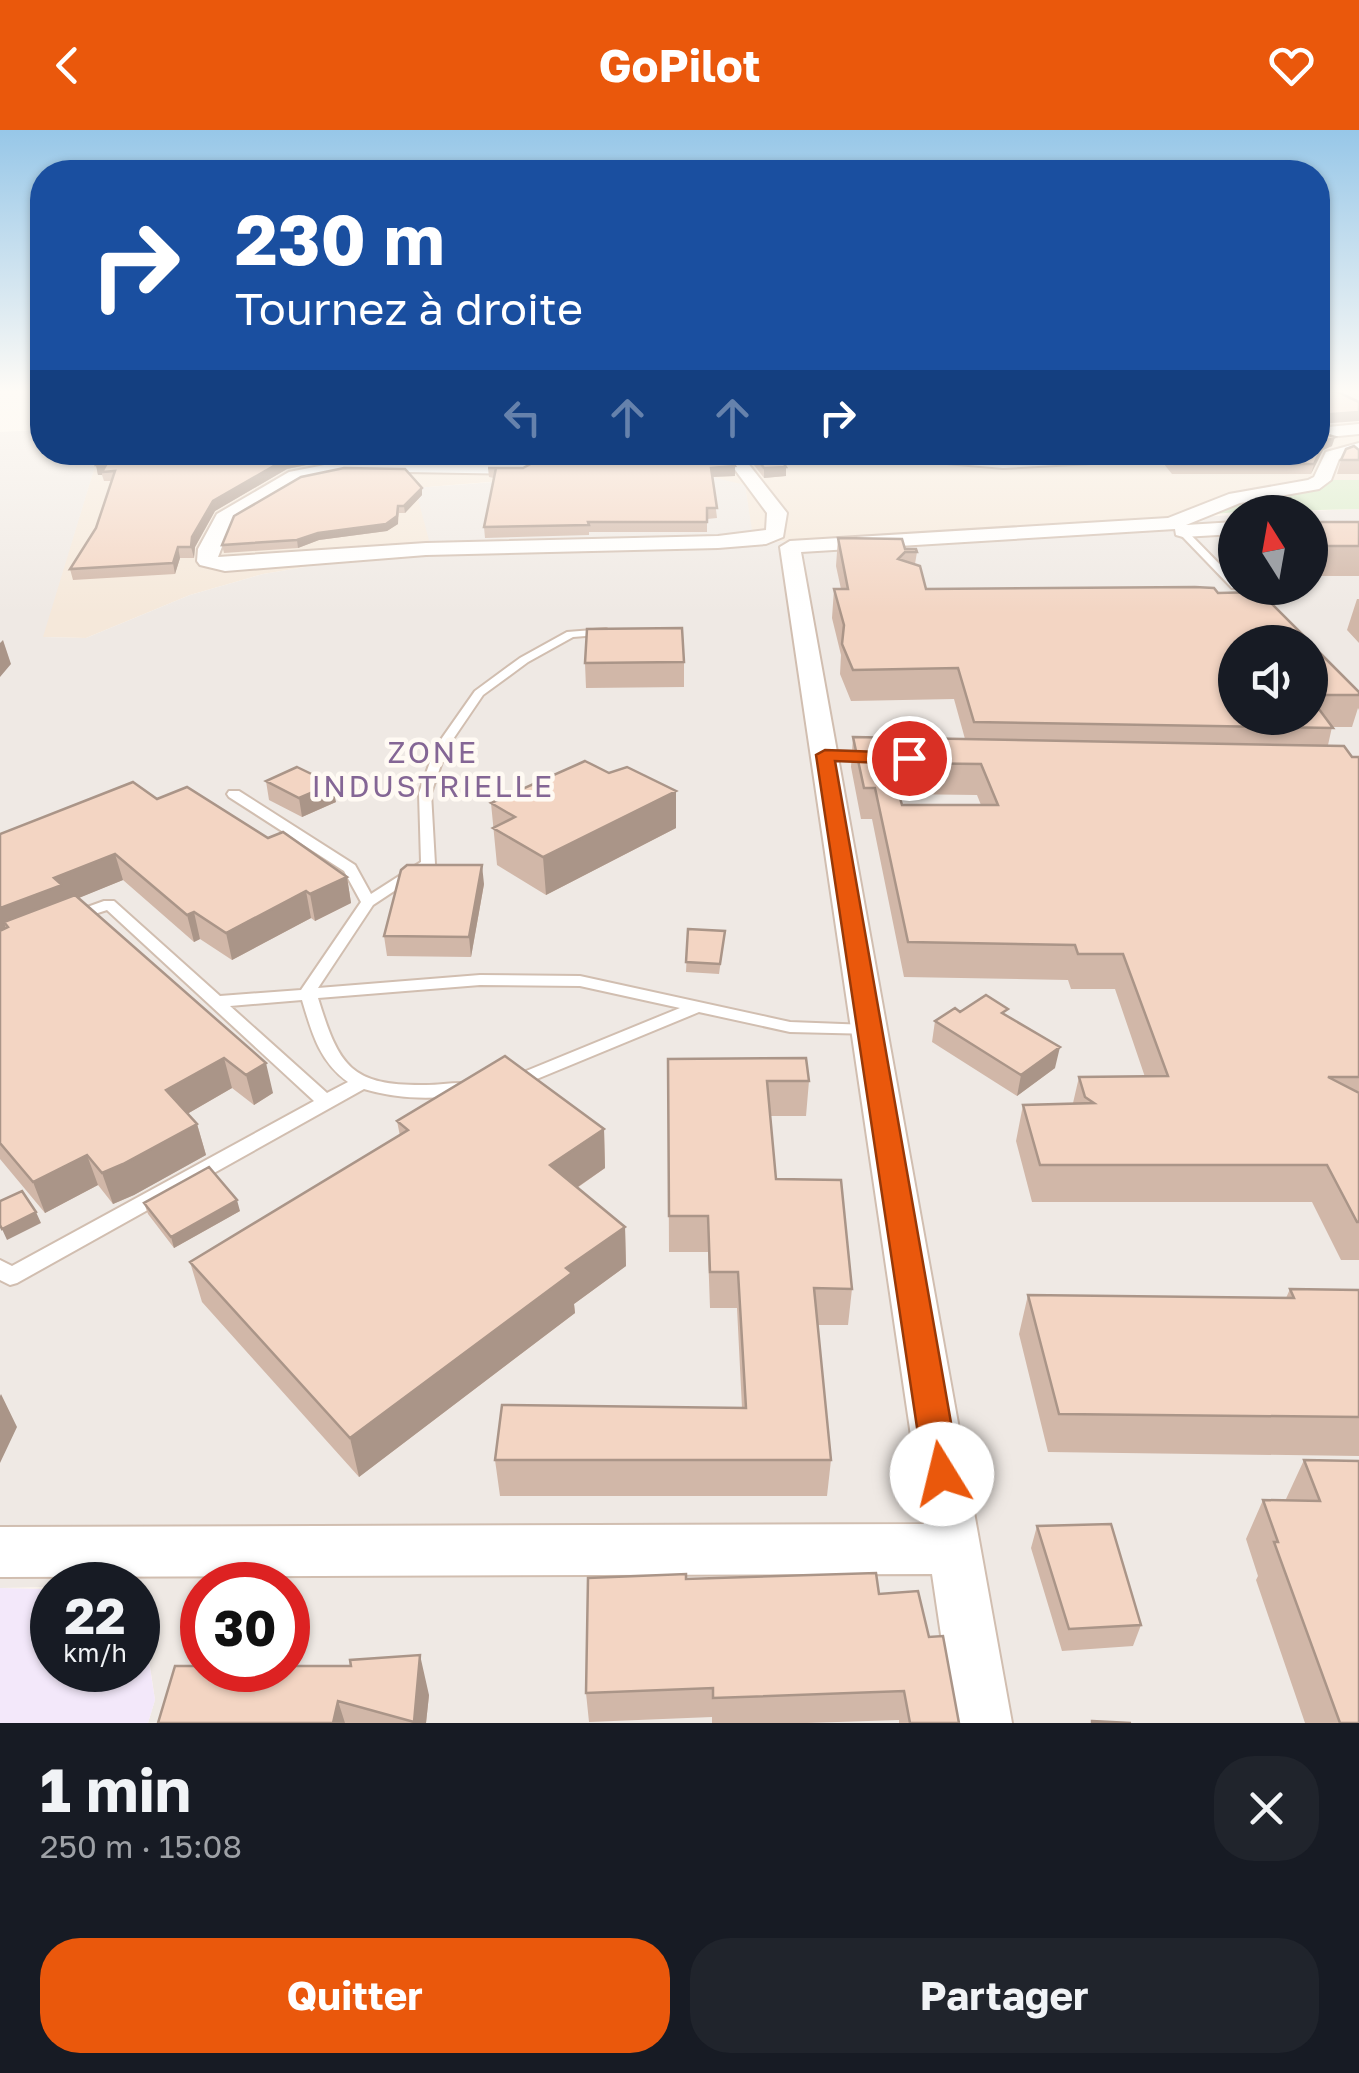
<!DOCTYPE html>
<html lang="fr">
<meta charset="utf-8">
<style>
:root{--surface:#171b24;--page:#20242c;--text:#f1f3f6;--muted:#9ea1a6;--accent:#ea580c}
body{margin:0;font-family:"Golos Text",sans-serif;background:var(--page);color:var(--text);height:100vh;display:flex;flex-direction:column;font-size:38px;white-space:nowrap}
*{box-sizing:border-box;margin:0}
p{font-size:32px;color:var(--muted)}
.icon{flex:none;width:55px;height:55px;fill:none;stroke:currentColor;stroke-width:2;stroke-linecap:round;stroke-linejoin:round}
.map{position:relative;height:1593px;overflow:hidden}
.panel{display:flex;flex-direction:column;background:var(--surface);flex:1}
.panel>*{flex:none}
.top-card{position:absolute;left:30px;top:30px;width:1300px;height:305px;border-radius:40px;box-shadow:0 2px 8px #0004;background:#1a4fa0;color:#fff;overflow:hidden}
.needle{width:65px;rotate:349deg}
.fabs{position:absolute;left:1218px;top:365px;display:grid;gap:20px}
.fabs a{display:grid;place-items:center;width:110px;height:110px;border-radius:50%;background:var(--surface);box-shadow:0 2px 8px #0004;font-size:50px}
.speed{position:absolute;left:30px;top:1432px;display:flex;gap:20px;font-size:50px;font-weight:700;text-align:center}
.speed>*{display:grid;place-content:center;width:130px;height:130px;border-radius:50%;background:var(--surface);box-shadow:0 2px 8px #0004;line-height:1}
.speed small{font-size:25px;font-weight:400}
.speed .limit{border:15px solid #d22;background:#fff;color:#111}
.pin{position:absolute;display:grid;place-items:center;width:85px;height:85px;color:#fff;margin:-42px;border:5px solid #fff;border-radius:50%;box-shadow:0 2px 10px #0007}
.me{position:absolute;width:110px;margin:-55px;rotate:351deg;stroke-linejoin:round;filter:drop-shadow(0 0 8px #0008)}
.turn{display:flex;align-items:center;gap:35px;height:210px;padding:0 40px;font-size:45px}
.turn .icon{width:130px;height:130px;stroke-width:2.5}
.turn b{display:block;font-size:70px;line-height:85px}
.lanes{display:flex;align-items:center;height:95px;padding:0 40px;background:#0003;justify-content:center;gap:50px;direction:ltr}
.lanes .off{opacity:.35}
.round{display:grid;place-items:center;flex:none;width:105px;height:105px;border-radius:40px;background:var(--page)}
.headline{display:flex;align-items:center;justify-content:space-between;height:170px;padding:0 40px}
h1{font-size:60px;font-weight:700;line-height:75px}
.action{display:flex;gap:20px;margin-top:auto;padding:20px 40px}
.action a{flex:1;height:115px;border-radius:40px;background:var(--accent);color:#fff;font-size:40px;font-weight:700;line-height:115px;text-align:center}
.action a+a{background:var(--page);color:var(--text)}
header{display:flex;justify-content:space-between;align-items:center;height:130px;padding:0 40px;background:var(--accent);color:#fff;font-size:45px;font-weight:700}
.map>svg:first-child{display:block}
</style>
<header><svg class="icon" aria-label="back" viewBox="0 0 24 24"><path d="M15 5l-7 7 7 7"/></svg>GoPilot<svg class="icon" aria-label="heart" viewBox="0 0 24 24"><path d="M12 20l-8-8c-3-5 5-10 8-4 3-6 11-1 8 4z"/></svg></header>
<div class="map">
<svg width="1359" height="1593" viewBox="0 0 1359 1593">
<rect width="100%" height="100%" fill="#fdf6ec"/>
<path fill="#f5e8da" d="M 1318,261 L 1359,265 L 1359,350 L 1332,350 L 1165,389 L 753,413 L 745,356 L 674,337 L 416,358 L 434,425 L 347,430 L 263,444 L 190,465 L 86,508 L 42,507 L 99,323 L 1318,322 Z"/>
<path fill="#efe9e4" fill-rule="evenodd" d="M 42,300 L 42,322 L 99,323 L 43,507 L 86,508 L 190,465 L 263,444 L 347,430 L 433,425 L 415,358 L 676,338 L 745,355 L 754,413 L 1235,385 L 1235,458 L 1310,458 L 1310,382 L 1283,382 L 1359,379 L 1359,1593 L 148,1593 L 155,1570 L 138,1455 L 0,1458 L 0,302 ZM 1235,512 L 1310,512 L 1310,588 L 1235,588 ZM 202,1455 L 288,1455 L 288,1540 L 202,1540 Z"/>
<path fill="#f3e8fa" d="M 0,1458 L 52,1459 L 52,1540 L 138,1540 L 138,1460 L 155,1570 L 148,1593 L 0,1593 Z"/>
<path fill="#d8ecc9" d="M 1332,350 L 1359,350 L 1359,379 L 1235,382 L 1166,389 Z"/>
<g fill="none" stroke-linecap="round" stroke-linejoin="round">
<g stroke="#d1beb0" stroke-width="4">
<path id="lane" d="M 1179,399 L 1185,399 L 1235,450 L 1235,458 L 1238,458 L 1232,458 L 1179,403 Z
M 606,499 L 611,502 L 610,504 L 573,507 L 528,532 L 483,565 L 447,618 L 431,663 L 435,734 L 373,775 L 318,858 L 480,845 L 580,846 L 790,892 L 868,895 L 876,900 L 874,904 L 790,902 L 699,882 L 515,958 L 509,956 L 506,952 L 509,948 L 680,878 L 580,856 L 480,855 L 318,868 C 339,936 350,956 426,955 C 442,955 458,951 473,954 L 476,958 L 473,962 C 438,971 398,969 364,959 L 17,1153 L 10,1155 L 0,1150 L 0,1130 L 12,1136 L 314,971 L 107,780 L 73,791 L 68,790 L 66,787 L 68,784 L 104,771 L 114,771 L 220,866 L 301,860 L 361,772 L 344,741 L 229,667 L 227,664 L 229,661 L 239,661 L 355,735 L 371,764 L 421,732 L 419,663 L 435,618 L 475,561 L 520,528 L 567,502 ZM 302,870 C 312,903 319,931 348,952 L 327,963 L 230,876 Z
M 825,621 L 871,622 L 877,626 L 871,630 L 821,628 L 819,625 Z"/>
</g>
<g stroke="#d1beb0" stroke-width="4">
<path id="street" d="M 1359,294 L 1359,304 L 1318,308 L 1318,298 Z
M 1359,313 L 1359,323 L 1339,329 L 1331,350 L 1319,359 L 1240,373 L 1186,395 L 1235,392 L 1235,404 L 1183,407 L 1176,405 L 1175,399 L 801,422 L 1012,1593 L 954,1593 L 932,1444 L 0,1447 L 0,1397 L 924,1394 L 780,417 L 790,411 L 1168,388 L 1229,364 L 1308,350 L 1314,347 L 1326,322 Z
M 722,322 L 739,322 L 787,383 L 783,407 L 766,414 L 718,418 L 426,425 L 225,441 L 200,435 L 197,431 L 198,419 L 217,384 L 289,342 L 345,331 L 524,334 L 533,339 L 524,344 L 345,341 L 301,350 L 232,391 L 218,427 L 426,413 L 718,406 L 766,400 L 767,383 Z
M 870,322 L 1003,328 L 1207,322 L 1199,327 L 1003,338 L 878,327 Z"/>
</g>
<use href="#lane" fill="#fff" fill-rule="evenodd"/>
<use href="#street" fill="#fff" fill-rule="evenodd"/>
</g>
<path fill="#d1b7a8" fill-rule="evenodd" d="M 1318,302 L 1332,316 L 1323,320 L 1311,344 L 1172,344 L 1163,333 L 1165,323 L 1318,322 Z
M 1359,320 L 1359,344 L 1337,344 L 1341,330 Z
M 102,322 L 463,322 L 456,329 L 345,327 L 287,339 L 215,381 L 195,417 L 194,428 L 180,428 L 175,444 L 73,450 L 70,439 L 96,398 L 112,351 L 104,351 L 102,345 L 98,345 L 96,335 Z
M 500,322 L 727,322 L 735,346 L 712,347 L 717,388 L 707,389 L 707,402 L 589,402 L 589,405 L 485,408 L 484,397 L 494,348 L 489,347 L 488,338 L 523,338 L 530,334 L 526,331 L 500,330 Z
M 744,322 L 777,322 L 786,346 L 764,348 Z
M 422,358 L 422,365 L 405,383 L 399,383 L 398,394 L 387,401 L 319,410 L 298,418 L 224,423 L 222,415 Z
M 1310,392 L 1359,392 L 1359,446 L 1310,446 Z
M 838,408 L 905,419 L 917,422 L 915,434 L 926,459 L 1218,463 L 1310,513 L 1359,562 L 1359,580 L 1358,578 L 1352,597 L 1332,597 L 1328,615 L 1352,627 L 1359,627 L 1359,1130 L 1341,1130 L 1312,1072 L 1032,1072 L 1016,1011 L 1023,975 L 1073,973 L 1079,947 L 1145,947 L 1115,859 L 1071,859 L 1068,850 L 904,847 L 872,689 L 861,689 L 851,637 L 853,607 L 965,609 L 954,569 L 851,571 L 840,544 L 841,525 L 832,488 L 834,459 L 841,459 L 836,436 ZM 899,664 L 977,665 L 981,675 L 902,675 Z
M 1357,469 L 1359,469 L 1359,513 L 1347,500 Z
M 684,532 L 684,557 L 586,558 L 585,533 Z
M 266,651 L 336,672 L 302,687 L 269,670 Z
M 157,669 L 268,708 L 347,747 L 351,773 L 315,791 L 311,788 L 232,830 L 200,809 L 194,812 L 123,750 L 78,768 L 273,963 L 254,975 L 232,958 L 187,984 L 197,994 L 206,1025 L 134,1065 L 113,1074 L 98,1055 L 45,1083 L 0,1029 L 0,704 Z
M 491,673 L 676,698 L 546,765 L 497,735 Z
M 484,754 L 471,827 L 387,826 L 384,806 Z
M 688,799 L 725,801 L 719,844 L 686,842 Z
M 960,882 L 1007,886 L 1055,938 L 1017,966 L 932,912 L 935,891 Z
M 668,929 L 809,951 L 806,986 L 770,986 L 776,1049 L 852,1159 L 848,1195 L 818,1195 L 831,1330 L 827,1366 L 500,1366 L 495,1330 L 742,1278 L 737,1178 L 710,1178 L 708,1122 L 669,1122 Z
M 397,991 L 604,999 L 605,1038 L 577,1058 L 625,1097 L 626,1136 L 574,1174 L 575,1183 L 359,1347 L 202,1172 L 190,1132 L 400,1006 Z
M 144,1073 L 240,1081 L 174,1118 L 148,1084 Z
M 1290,1159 L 1359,1160 L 1359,1326 L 1048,1322 L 1019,1204 L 1028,1165 L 1286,1168 Z
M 1304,1330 L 1359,1331 L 1359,1593 L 1305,1593 L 1256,1450 L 1258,1446 L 1246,1409 L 1263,1370 L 1287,1371 L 1286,1369 Z
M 1037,1396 L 1141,1495 L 1133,1516 L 1062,1521 L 1031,1418 Z
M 686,1449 L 879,1464 L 929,1507 L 959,1593 L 899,1593 L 899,1590 L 807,1593 L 712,1593 L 712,1587 L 589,1592 L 586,1563 Z
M 175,1536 L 429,1565 L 426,1593 L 158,1593 Z"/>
<path fill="#aa9588" d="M 1359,282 L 1359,291 L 1318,294 L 1318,285 Z
M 1335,307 L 1332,316 L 1323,320 L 1311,344 L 1314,334 L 1325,311 Z
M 320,322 L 344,322 L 345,327 L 287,339 L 215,381 L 195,417 L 194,428 L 191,417 L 192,407 L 213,371 L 286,329 Z
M 96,335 L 106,335 L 102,342 L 102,345 L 98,345 Z
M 735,336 L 735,346 L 711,347 L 711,338 Z
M 786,337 L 786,346 L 764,348 L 764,338 Z
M 422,358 L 422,365 L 405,383 L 404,376 Z
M 398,376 L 398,394 L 387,401 L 319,410 L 298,418 L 297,410 Z
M 178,417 L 180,428 L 175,444 L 173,433 Z
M 3,510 L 11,534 L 0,547 L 0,513 Z
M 332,654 L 336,672 L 302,687 L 299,668 Z
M 676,661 L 676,698 L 546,765 L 543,727 Z
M 115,724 L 123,750 L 8,797 L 4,792 L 8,805 L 0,804 L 0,778 L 54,748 Z
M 482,735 L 484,754 L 471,827 L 469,807 Z
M 347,747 L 351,773 L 315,791 L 310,764 Z
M 306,761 L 311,788 L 232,830 L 226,803 Z
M 194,782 L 200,809 L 194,812 L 187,785 Z
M 1060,917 L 1055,938 L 1017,966 L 1021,945 Z
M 224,928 L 232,958 L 175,991 L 166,960 Z
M 266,933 L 273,963 L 254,975 L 246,945 Z
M 197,994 L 206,1025 L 134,1065 L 113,1074 L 102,1043 Z
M 604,999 L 605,1038 L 553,1074 L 550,1035 Z
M 87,1025 L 98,1055 L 45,1083 L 33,1052 Z
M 237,1070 L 240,1081 L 174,1118 L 171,1107 Z
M 36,1082 L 41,1093 L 7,1110 L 2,1099 Z
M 625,1097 L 626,1136 L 574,1174 L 575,1183 L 359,1347 L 350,1308 L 566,1138 Z
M 1,1264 L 17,1297 L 0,1333 L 0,1266 Z
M 420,1525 L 429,1565 L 426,1593 L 414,1593 Z
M 338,1571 L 345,1593 L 333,1593 Z"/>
<path fill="#f3d5c3" stroke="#aa9588" stroke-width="2.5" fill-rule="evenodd" d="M 1318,261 L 1336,261 L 1359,272 L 1359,282 L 1318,285 Z
M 1318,299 L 1318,302 L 1335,307 L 1325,311 L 1314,334 L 1174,334 L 1165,323 L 1318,322 Z
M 1354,316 L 1359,320 L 1359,330 L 1341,330 L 1346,319 Z
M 102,322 L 320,322 L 286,329 L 213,371 L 192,407 L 191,417 L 178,417 L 173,433 L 70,439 L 96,398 L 115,341 L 102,342 L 106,335 L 96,335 Z
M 527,322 L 727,322 L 735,336 L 711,338 L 717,378 L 707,378 L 707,392 L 588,392 L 589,395 L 484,397 L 496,338 L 488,338 L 523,338 L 536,331 Z
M 752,322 L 777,322 L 786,337 L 764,338 Z
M 344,338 L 405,339 L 422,358 L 404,376 L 398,376 L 397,386 L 386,394 L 318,403 L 297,410 L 222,415 L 234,386 L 301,347 Z
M 1310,392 L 1359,392 L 1359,416 L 1310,416 Z
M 838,408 L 902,409 L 905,419 L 916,419 L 917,422 L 905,422 L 898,429 L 920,436 L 926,459 L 1195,457 L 1214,458 L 1218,463 L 1260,462 L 1310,512 L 1235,512 L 1235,588 L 1310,588 L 1310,567 L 1333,598 L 974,592 L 958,538 L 853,540 L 842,514 L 844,495 L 834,459 L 848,459 Z
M 682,498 L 684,532 L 585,533 L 587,499 Z
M 1310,513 L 1359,562 L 1359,565 L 1310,565 Z
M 853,607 L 1344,616 L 1352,627 L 1359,627 L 1359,947 L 1328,947 L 1359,963 L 1359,1092 L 1357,1092 L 1327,1035 L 1040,1035 L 1023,975 L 1094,973 L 1085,967 L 1079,947 L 1168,946 L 1123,824 L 1078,824 L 1075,815 L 908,812 L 875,658 L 864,658 ZM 890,633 L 981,634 L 998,675 L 902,675 Z
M 585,631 L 609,643 L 627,637 L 676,661 L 543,727 L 493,698 L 515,687 L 491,673 Z
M 297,637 L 332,654 L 299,668 L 266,651 Z
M 133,652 L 157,669 L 187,657 L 268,708 L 283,702 L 347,747 L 310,764 L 306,761 L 226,803 L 194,782 L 187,785 L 115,724 L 54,748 L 62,755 L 0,778 L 0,704 Z
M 407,735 L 482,735 L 469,807 L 384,806 L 401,740 Z
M 75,765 L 266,933 L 246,945 L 224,928 L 166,960 L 197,994 L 123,1034 L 102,1043 L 87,1025 L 33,1052 L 0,1013 L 0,801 L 8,797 L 4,792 Z
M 688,799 L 725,801 L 720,834 L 686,832 Z
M 986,865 L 1008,879 L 1002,883 L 1060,917 L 1021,945 L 935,891 L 955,878 L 960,882 Z
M 505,926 L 604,999 L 550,1035 L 625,1097 L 566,1138 L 572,1143 L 350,1308 L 190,1132 L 408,1000 L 397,991 Z
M 806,928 L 809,951 L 767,951 L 776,1049 L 841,1050 L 852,1159 L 814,1158 L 831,1330 L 495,1330 L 502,1275 L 746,1278 L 738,1142 L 710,1142 L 708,1086 L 669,1086 L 668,929 Z
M 209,1037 L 237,1070 L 171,1107 L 144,1073 Z
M 22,1061 L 36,1082 L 2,1099 L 0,1095 L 0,1071 Z
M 1290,1159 L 1359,1160 L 1359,1287 L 1059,1284 L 1028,1165 L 1294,1168 Z
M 1304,1330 L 1359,1331 L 1359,1593 L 1340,1593 L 1274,1412 L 1278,1412 L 1263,1370 L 1320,1371 Z
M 1111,1394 L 1141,1495 L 1069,1499 L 1037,1396 Z
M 876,1443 L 879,1464 L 918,1461 L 929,1507 L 943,1506 L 959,1593 L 910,1593 L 904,1561 L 713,1568 L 713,1558 L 586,1563 L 588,1448 L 686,1444 L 686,1449 Z
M 420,1525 L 414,1592 L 338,1571 L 333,1593 L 158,1593 L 175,1536 L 202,1536 L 202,1540 L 288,1540 L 288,1536 L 351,1536 L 350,1530 Z
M 1092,1591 L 1131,1593 L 1092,1593 Z"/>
<linearGradient id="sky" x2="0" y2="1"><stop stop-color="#97c7e8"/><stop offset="0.54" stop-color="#fefbf6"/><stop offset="1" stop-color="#fefbf6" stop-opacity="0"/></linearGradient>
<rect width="1359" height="484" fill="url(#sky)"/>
<path fill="#ea580c" stroke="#983908" stroke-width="2.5" d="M 825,620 L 909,623 L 918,628 L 909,634 L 835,631 L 960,1344 L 954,1356 L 942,1361 L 930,1356 L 924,1344 L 816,625 Z"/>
<g text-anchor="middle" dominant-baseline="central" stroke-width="9" stroke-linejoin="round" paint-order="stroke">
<g font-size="30" letter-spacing="2.5" fill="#846695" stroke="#fffaf3">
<text x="433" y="622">ZONE<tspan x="433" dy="34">INDUSTRIELLE</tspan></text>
</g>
</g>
</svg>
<div class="fabs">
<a><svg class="needle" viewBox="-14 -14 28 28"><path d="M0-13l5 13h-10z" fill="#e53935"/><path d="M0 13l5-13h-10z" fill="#9ea1a6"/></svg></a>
<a><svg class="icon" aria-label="sound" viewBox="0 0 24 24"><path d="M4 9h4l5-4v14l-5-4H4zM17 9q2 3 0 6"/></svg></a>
</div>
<div class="speed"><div>22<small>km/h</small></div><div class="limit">30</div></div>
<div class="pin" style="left:909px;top:628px;background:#d93025"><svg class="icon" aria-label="arrive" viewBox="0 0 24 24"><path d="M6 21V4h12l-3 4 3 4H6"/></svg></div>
<svg class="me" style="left:942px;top:1344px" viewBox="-20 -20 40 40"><circle r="19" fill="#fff"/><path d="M0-13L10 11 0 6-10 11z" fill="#ea580c"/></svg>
<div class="top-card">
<div class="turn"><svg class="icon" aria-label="right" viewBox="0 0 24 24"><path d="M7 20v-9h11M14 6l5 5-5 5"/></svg><div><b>230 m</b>Tournez à droite</div></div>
<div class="lanes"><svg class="icon off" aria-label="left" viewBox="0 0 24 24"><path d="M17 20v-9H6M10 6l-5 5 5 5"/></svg><svg class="icon off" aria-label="ahead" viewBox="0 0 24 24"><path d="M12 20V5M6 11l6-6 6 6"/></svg><svg class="icon off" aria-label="ahead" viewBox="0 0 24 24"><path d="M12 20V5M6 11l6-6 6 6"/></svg><svg class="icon" aria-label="right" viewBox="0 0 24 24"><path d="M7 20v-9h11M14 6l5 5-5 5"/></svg></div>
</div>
</div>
<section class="panel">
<div class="headline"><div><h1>1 min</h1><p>250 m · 15:08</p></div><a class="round"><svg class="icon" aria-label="close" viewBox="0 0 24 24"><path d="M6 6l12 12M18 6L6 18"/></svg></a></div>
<div class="action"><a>Quitter</a><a>Partager</a></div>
</section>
